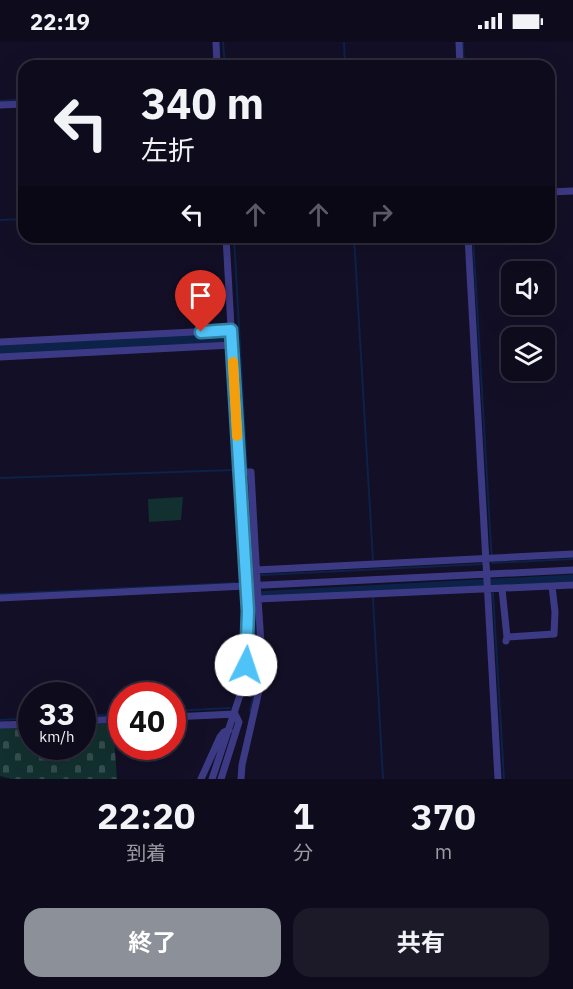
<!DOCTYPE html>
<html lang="ja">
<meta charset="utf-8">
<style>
:root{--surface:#0e0b1c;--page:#1c1929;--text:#f1f3f6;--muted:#9b9ba3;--line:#2e2b3b;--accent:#8c9099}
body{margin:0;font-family:"IBM Plex Sans","Noto Sans JP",sans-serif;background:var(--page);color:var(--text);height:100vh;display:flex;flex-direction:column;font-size:22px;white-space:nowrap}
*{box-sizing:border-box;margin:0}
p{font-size:20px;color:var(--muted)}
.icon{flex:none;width:33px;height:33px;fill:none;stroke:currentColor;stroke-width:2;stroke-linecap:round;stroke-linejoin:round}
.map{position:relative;height:737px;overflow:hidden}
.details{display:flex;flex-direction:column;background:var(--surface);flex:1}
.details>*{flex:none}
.guide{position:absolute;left:18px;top:18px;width:537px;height:183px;border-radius:18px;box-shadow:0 6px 24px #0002,0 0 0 2px var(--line);background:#0e0b1c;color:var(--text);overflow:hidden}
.fabs{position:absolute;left:501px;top:219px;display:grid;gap:12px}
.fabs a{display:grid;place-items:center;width:54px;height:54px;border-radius:12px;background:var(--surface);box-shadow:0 6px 24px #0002,0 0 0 2px var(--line);font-size:30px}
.speed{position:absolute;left:18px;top:640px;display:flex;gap:12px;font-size:30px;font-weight:700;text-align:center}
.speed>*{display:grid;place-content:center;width:78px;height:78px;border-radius:50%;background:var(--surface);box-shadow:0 6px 24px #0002,0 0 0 2px var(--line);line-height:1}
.speed small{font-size:15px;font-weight:400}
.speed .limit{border:9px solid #d22;background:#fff;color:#111}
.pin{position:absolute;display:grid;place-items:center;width:51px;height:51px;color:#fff;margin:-62px -26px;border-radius:50% 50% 50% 0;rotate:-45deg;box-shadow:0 0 6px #0007}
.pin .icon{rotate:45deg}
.me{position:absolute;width:66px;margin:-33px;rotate:4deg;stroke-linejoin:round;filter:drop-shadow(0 0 4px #0008)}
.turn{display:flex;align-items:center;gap:21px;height:126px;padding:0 24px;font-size:27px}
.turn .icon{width:78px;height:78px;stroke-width:2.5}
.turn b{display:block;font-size:42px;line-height:51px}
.lanes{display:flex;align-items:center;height:57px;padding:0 24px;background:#0003;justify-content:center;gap:30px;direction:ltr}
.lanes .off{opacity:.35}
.eta{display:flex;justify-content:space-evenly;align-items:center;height:102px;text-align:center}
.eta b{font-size:36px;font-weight:700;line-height:42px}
.primary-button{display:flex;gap:12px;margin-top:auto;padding:12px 24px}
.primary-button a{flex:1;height:69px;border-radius:18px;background:var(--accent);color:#fff;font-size:24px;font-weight:700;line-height:69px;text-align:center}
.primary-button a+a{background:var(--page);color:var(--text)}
.status{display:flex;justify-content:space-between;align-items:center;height:42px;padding:0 30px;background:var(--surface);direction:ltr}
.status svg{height:16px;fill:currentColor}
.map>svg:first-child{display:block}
</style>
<div class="status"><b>22:19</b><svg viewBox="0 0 49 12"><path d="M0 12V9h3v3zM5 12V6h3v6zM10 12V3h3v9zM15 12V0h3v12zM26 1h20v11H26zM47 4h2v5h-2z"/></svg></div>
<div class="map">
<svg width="573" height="737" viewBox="0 0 573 737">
<defs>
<pattern id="cemetery-stones" width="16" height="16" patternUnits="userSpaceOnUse" patternTransform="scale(1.5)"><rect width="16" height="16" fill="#12302f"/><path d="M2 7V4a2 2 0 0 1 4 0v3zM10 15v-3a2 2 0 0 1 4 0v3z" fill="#344d4e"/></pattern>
</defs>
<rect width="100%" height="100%" fill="#130f26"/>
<path fill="#12302f" d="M 183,455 L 181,478 L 149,480 L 148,457 Z"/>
<path fill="url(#cemetery-stones)" d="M 113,682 L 117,737 L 12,737 L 0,734 L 0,686 L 31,685 L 32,705 L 82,705 L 83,683 Z"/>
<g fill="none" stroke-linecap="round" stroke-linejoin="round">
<path stroke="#0c2248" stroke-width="2" d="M 223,0 L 225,24
M 344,0 L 345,24
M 463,0 L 464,24
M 0,59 L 24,57
M 0,178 L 24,177
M 234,195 L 253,537
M 354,195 L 373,518
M 473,195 L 492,521
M 0,436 L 234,428
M 492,521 L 573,517
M 261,533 L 483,522
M 493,550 L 504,737
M 0,552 L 235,541
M 373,556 L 383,737
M 172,669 L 230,666
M 250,669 L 258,631 L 254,553
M 82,674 L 122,672
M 0,678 L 32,676"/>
<path stroke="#0c2248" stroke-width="7" d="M 254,553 L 573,536"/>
<path stroke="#0c2248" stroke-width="12" d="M 0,307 L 226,295"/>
<path stroke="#3d3a85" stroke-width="7" d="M 216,0 L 217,24
M 459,0 L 460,24
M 0,63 L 24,62
M 549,150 L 573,149
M 468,195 L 498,737
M 0,300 L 231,288
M 0,315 L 232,303
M 239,430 L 251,430 L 258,557 L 573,543
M 256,528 L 573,512
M 502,547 L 507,595
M 0,556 L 573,528
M 506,599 L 507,595 L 554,592 L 555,570 L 552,544
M 172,675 L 235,672 L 239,680 L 221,737
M 82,679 L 122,677
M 0,683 L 32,682
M 201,737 L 220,695 L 224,690 L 229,688
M 212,737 L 242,647 L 248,592 L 226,195
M 241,737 L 242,723 L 263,631 L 258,557"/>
</g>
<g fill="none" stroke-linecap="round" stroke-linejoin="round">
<g stroke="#337fa1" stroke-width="15">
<path id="route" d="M 201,290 L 231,288 L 248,569 L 246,623"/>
</g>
<use href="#route" stroke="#4fc3f7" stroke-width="10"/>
<path stroke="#f59e0b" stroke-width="10" d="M 233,320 L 237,394"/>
</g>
</svg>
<div class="fabs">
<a><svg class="icon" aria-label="sound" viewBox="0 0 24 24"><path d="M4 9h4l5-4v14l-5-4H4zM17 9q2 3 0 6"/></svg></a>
<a><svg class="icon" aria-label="layers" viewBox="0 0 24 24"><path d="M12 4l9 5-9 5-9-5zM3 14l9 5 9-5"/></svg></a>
</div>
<div class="speed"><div>33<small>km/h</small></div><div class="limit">40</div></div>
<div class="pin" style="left:201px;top:290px;background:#d93025"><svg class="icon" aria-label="arrive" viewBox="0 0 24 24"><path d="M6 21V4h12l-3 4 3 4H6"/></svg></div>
<svg class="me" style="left:246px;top:623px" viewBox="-20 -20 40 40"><circle r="19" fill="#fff"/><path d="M0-13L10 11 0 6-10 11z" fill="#4fc3f7"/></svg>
<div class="guide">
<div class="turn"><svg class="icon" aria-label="left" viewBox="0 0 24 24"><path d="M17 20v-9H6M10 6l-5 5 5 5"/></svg><div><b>340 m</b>左折</div></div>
<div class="lanes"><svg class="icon" aria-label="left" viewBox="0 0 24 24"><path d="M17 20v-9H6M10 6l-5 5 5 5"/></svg><svg class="icon off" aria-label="ahead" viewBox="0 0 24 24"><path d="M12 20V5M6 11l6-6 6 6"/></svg><svg class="icon off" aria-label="ahead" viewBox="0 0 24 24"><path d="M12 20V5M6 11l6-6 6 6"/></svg><svg class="icon off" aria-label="right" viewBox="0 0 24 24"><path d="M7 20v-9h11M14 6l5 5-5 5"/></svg></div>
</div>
</div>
<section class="details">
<div class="eta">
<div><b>22:20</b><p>到着</p></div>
<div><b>1</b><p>分</p></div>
<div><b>370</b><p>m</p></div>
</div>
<div class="primary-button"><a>終了</a><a>共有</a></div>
</section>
